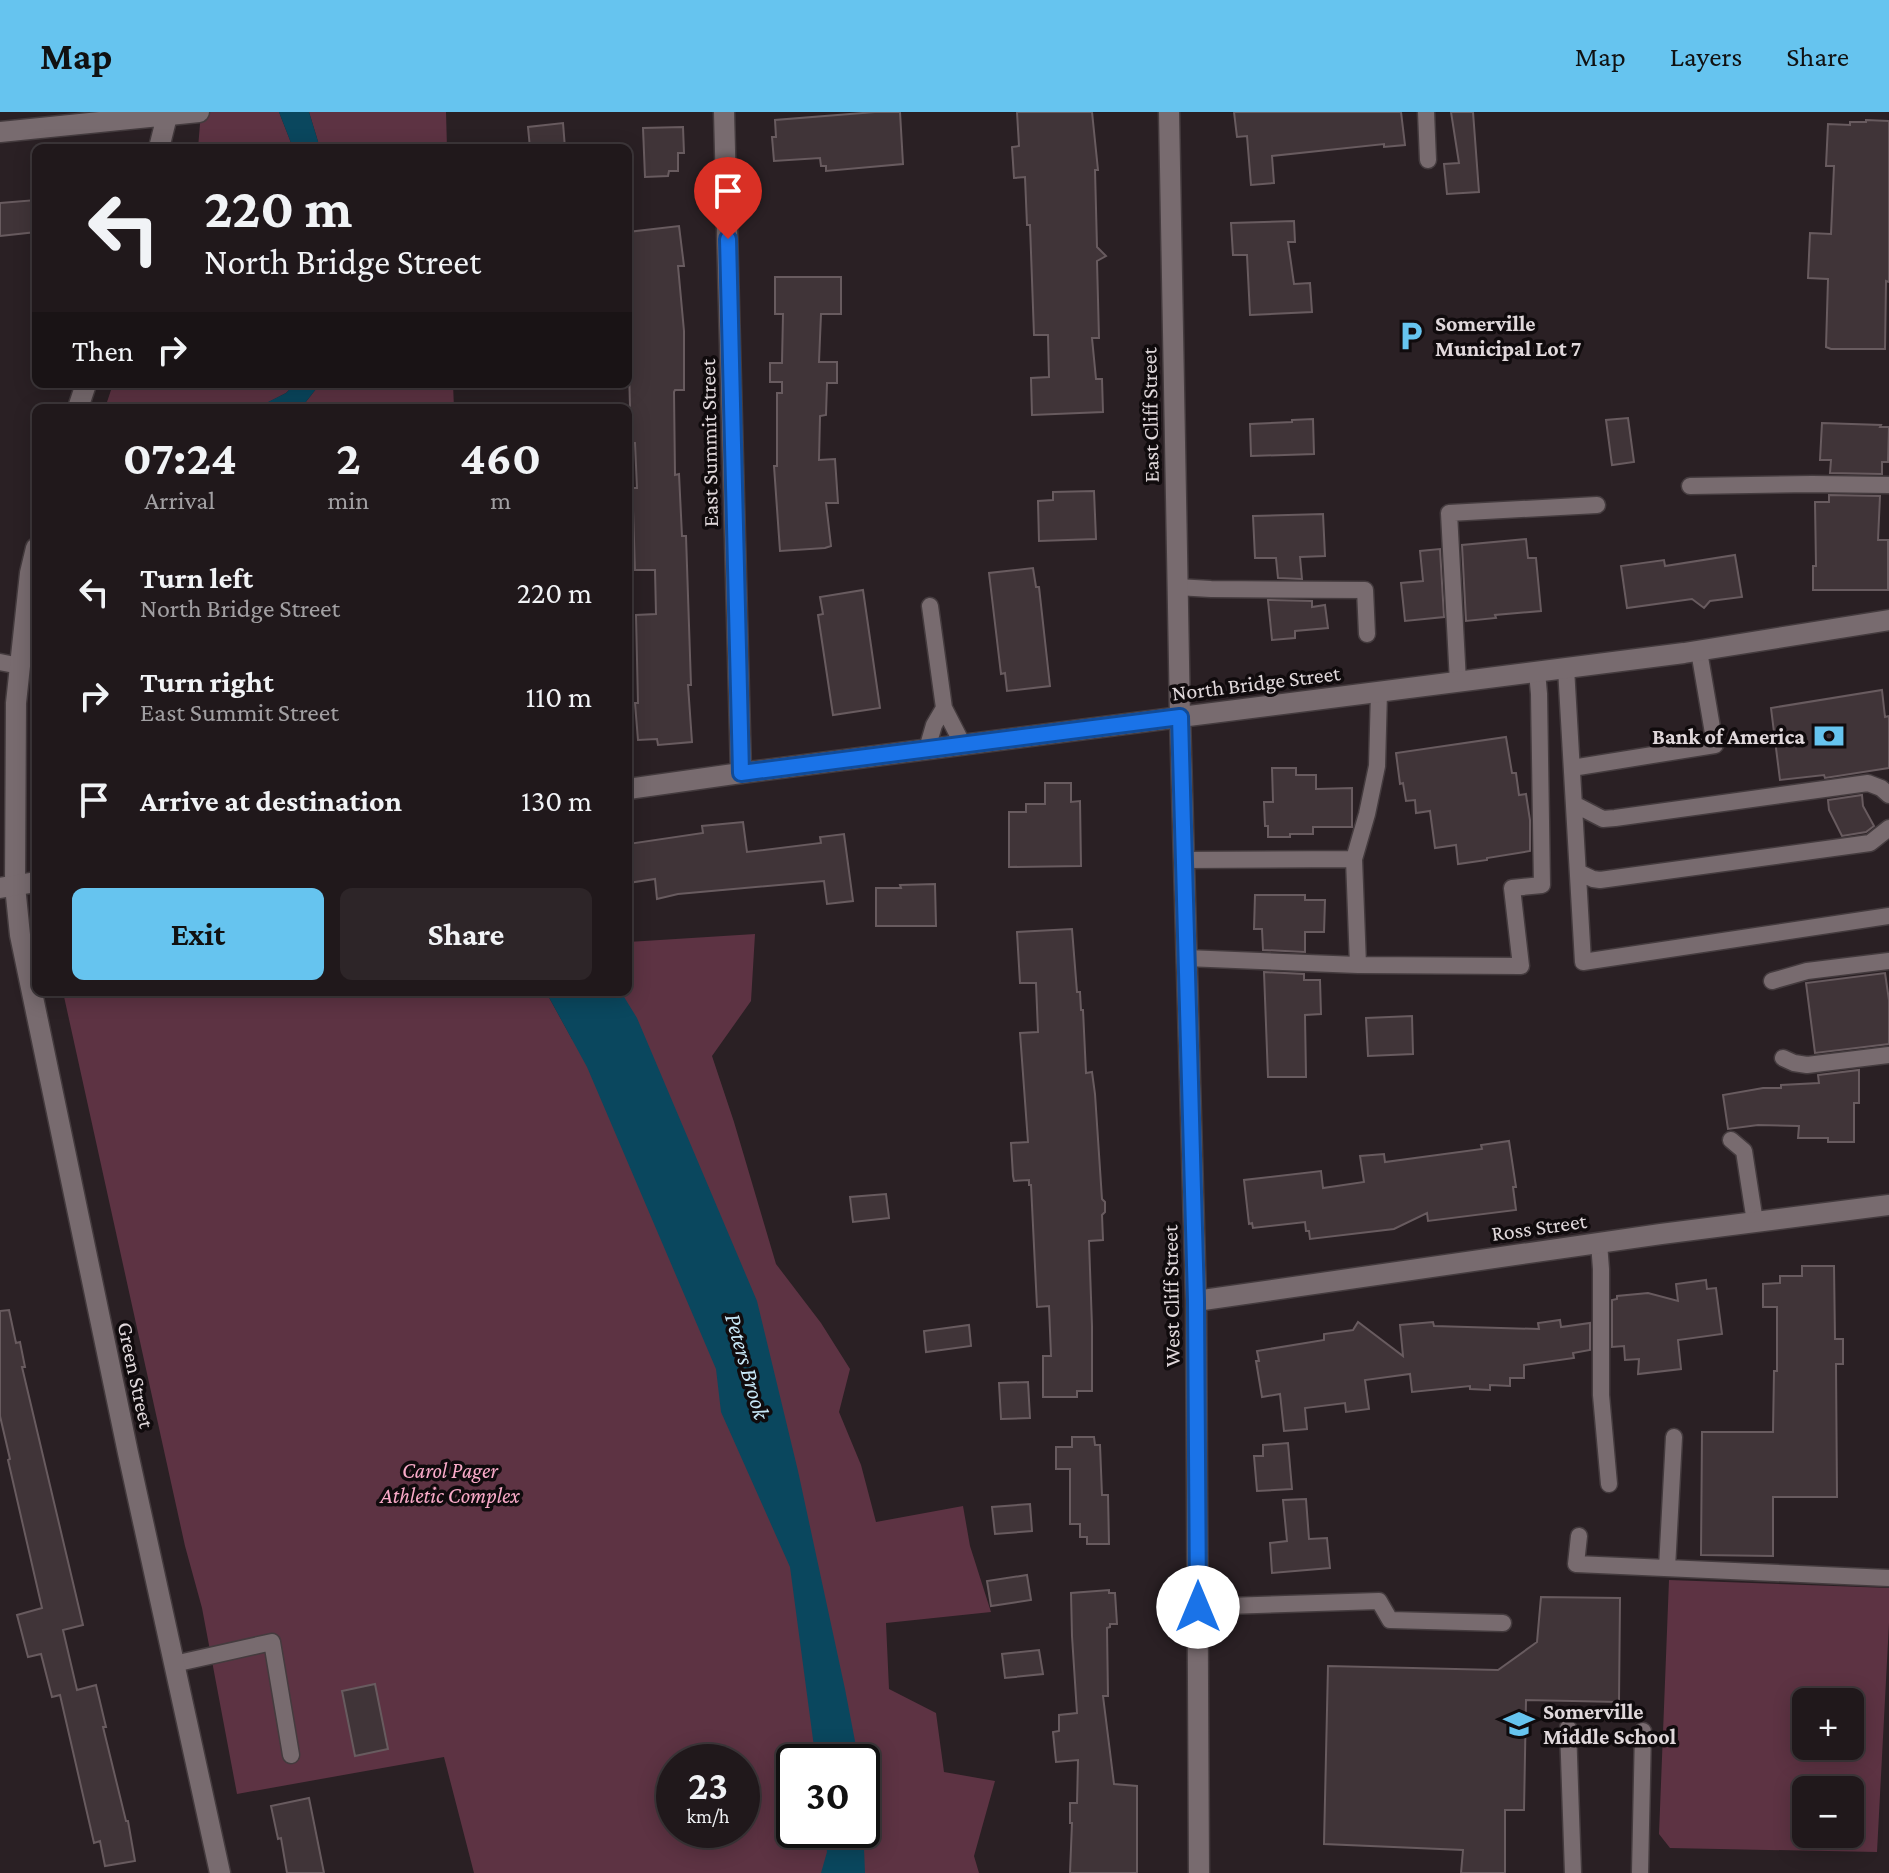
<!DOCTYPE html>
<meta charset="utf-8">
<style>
:root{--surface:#20181b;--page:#2d2528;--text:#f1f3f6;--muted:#a2a0a3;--line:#3d373a;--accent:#66c4ef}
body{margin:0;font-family:"Crimson Pro",serif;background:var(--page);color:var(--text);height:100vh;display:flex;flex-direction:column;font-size:30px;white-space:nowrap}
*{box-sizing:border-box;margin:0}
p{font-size:26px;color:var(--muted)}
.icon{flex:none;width:44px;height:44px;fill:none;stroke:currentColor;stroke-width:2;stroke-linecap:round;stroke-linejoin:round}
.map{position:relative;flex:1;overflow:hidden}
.drawer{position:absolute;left:32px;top:292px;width:600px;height:592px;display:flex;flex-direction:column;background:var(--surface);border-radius:12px;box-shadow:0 4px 20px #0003,0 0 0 2px var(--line)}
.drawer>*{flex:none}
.hud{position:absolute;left:32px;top:32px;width:600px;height:244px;border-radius:12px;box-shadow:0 4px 20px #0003,0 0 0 2px var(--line);background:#20181b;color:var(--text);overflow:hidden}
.fabs{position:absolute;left:1792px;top:1576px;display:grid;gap:16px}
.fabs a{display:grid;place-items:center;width:72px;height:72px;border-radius:12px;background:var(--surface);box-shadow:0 4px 20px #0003,0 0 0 2px var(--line);font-size:40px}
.speed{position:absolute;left:656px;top:1632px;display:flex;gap:16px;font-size:40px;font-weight:700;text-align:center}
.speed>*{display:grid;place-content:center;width:104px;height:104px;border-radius:50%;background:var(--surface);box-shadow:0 4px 20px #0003,0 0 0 2px var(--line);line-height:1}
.speed small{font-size:20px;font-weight:400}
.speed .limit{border:4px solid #111;border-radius:12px;background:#fff;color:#111}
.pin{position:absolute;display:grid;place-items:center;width:68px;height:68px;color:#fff;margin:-82px -34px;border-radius:50% 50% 50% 0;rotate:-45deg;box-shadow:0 0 8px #0007}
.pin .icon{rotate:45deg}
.me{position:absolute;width:88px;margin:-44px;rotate:0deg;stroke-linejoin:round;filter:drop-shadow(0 0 6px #0008)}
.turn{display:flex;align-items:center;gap:28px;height:168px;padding:0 40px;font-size:36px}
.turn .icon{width:104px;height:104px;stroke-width:2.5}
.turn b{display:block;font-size:56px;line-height:68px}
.then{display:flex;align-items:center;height:76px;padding:0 40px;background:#0003;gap:16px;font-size:30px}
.eta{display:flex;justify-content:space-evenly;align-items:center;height:136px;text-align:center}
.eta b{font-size:48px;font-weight:700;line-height:56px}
.primary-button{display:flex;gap:16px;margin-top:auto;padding:16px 40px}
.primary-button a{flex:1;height:92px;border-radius:12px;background:var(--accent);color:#111;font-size:32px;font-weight:700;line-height:92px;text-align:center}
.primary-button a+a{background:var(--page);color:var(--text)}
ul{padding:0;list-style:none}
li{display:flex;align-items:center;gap:24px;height:104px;padding:0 40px}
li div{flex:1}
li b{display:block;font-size:30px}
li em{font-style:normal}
header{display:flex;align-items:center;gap:48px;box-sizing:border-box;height:112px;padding:0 40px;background:var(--accent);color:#111}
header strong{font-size:38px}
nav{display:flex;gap:44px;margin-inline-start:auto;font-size:28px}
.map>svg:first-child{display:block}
</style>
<header>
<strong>Map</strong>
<nav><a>Map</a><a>Layers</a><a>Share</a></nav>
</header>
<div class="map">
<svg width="1889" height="1761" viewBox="0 0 1889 1761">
<rect width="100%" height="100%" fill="#2a2024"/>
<path fill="#5d3343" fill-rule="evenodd" d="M 201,0 L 279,0 L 293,36 L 198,36 Z
M 309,0 L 446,0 L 447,36 L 320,36 Z
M 113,272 L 295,272 L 286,281 L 263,293 L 261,296 L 105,296 Z
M 320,272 L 453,272 L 454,296 L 301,296 Z
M 755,822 L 751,889 L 712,944 L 734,1010 L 776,1152 L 821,1211 L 850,1257 L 839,1300 L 861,1353 L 876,1410 L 963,1394 L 970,1434 L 991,1500 L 886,1511 L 889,1577 L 936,1601 L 944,1660 L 995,1669 L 974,1744 L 979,1761 L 474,1761 L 444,1645 L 237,1682 L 202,1496 L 185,1434 L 63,880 L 546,880 L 572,927 L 599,880 L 628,880 L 628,830 ZM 674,1650 L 742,1650 L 742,1718 L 674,1718 ZM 794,1650 L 862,1650 L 862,1718 L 794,1718 Z
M 1669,1468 L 1889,1476 L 1889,1511 L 1877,1740 L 1670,1736 L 1659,1722 ZM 1806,1590 L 1850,1590 L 1850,1634 L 1806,1634 ZM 1806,1678 L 1850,1678 L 1850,1722 L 1806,1722 Z"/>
<path fill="#0a475e" d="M 279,0 L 309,0 L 320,36 L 293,36 Z
M 295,272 L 320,272 L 301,296 L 261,296 L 262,293 L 286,281 Z
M 546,880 L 621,880 L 637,906 L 757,1189 L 798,1359 L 845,1577 L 859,1650 L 816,1650 L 790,1455 L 721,1300 L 716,1257 L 587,955 Z
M 862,1688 L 865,1761 L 821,1761 L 827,1740 L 824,1718 L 862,1718 Z"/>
<path fill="#403438" stroke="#685b5f" stroke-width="2" d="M 875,0 L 900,0 L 903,52 L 826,59 L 826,54 L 821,54 L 820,46 L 774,49 L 772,25 L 776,25 L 775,8 Z
M 1017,0 L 1092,0 L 1098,58 L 1095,58 L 1097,135 L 1106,144 L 1097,149 L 1099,226 L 1092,226 L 1096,267 L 1102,267 L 1103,300 L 1032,303 L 1031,266 L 1049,265 L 1048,223 L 1034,223 L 1030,113 L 1027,113 L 1025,65 L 1014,66 L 1012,35 L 1019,34 Z
M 1234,0 L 1401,0 L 1405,33 L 1384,35 L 1384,32 L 1272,44 L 1274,71 L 1251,73 L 1247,24 L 1237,25 Z
M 1451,0 L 1473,0 L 1479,80 L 1447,82 L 1444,52 L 1459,51 Z
M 1866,8 L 1889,9 L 1889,170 L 1886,169 L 1885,237 L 1831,237 L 1826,235 L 1828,167 L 1808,166 L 1810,121 L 1831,122 L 1834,54 L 1826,54 L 1828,12 L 1850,13 L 1850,10 L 1866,10 Z
M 563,11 L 565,36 L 530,36 L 528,15 Z
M 683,15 L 684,41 L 678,41 L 678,59 L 669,59 L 668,64 L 645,65 L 643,16 Z
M 36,88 L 36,120 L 0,124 L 0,91 Z
M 1294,109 L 1295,130 L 1288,130 L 1294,172 L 1310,171 L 1312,200 L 1250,203 L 1247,143 L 1233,143 L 1231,111 Z
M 679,114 L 684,154 L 678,154 L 684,219 L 684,278 L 675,278 L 674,280 L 675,363 L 679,362 L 682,424 L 686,424 L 691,573 L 688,573 L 692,630 L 658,633 L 657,627 L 638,628 L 635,591 L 638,591 L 636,503 L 656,502 L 655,458 L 635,458 L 633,398 L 631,398 L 630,376 L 637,376 L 635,331 L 631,331 L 628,221 L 628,120 Z
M 775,165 L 841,165 L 841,202 L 821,202 L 819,250 L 837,250 L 837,271 L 827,271 L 826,303 L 820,304 L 819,348 L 835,347 L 838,391 L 826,391 L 831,434 L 825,436 L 780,439 L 774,354 L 777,354 L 777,281 L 782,281 L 782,270 L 770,270 L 770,251 L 782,251 L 783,202 L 775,202 Z
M 1628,306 L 1634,350 L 1612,353 L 1606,308 Z
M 1313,307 L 1314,342 L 1251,344 L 1250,312 L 1292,310 L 1292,308 Z
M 1822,311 L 1881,313 L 1880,315 L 1889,315 L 1888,350 L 1882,350 L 1882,362 L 1830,361 L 1831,348 L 1820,348 Z
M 1094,379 L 1096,427 L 1039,429 L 1038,389 L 1053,388 L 1053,380 Z
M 1829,383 L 1880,384 L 1878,428 L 1888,428 L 1888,478 L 1813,478 L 1813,454 L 1816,454 L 1815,390 L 1829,390 Z
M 1323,402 L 1325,444 L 1300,445 L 1302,467 L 1278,466 L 1276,446 L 1255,446 L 1253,404 Z
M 1526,427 L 1528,446 L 1536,446 L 1541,499 L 1495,503 L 1496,506 L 1466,509 L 1462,433 Z
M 1440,437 L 1444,505 L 1405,509 L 1401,471 L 1423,469 L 1420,439 Z
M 1735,443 L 1742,485 L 1710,489 L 1704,496 L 1692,487 L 1627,496 L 1621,454 L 1664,448 L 1665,454 Z
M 1033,456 L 1036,475 L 1039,475 L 1050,574 L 1007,579 L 1005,561 L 1001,562 L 989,461 Z
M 863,478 L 880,596 L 833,603 L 818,503 L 823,502 L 820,485 Z
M 1268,488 L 1312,489 L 1312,495 L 1325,493 L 1328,516 L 1295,519 L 1295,526 L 1272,528 Z
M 1882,578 L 1885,605 L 1889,604 L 1889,656 L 1825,666 L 1824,663 L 1780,668 L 1771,596 Z
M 1506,625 L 1512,661 L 1516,661 L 1519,683 L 1526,682 L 1530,708 L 1530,739 L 1487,746 L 1487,748 L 1458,752 L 1456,733 L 1435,736 L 1430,699 L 1416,701 L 1415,688 L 1406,689 L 1403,671 L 1400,672 L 1396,641 Z
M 1272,656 L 1296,656 L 1296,663 L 1316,663 L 1316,677 L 1352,676 L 1352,715 L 1313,715 L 1313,722 L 1290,722 L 1290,725 L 1268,725 L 1268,714 L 1265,714 L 1264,690 L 1273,690 Z
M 1045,671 L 1071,671 L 1071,690 L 1080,689 L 1081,754 L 1009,755 L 1009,700 L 1026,700 L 1026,692 L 1045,692 Z
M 1862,683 L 1863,694 L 1874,714 L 1866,720 L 1842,724 L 1829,698 L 1828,688 Z
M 743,710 L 747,740 L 821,731 L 820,725 L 844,722 L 853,789 L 827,792 L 824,769 L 678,782 L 657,787 L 655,767 L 628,771 L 628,732 L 703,721 L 702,714 Z
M 935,772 L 936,814 L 876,814 L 876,776 L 901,776 L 900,773 Z
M 1255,783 L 1305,783 L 1305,788 L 1325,788 L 1324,820 L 1305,820 L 1305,840 L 1263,838 L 1262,817 L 1254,817 Z
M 1072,817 L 1077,880 L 1080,880 L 1081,898 L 1083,898 L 1086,961 L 1092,960 L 1095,982 L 1102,1087 L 1105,1090 L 1105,1100 L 1102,1103 L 1103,1128 L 1089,1129 L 1092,1214 L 1092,1279 L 1077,1279 L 1077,1285 L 1043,1285 L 1043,1244 L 1051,1244 L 1049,1194 L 1037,1195 L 1031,1073 L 1029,1073 L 1029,1068 L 1014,1069 L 1013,1064 L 1011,1031 L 1028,1030 L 1020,921 L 1038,920 L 1036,871 L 1020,871 L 1017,820 Z
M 1264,860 L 1304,862 L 1304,868 L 1320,868 L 1321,902 L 1305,903 L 1306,965 L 1268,965 Z
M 1885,861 L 1889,888 L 1889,932 L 1815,941 L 1806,871 Z
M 1412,904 L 1413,942 L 1368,944 L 1366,906 Z
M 1859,958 L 1859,991 L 1854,991 L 1854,1030 L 1828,1030 L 1828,1026 L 1798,1026 L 1799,1014 L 1758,1013 L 1728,1017 L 1723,983 L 1763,976 L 1781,976 L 1781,973 L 1819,971 L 1818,963 Z
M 1509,1029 L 1516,1075 L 1513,1075 L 1516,1098 L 1428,1109 L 1427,1101 L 1394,1117 L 1310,1127 L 1309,1119 L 1306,1119 L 1305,1110 L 1253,1116 L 1252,1111 L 1249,1112 L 1244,1068 L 1321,1059 L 1323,1076 L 1364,1070 L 1360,1044 L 1384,1042 L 1385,1050 L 1482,1037 L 1481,1033 Z
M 886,1082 L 889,1106 L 853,1110 L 850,1085 Z
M 1802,1154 L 1834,1154 L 1835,1227 L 1843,1227 L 1843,1252 L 1836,1252 L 1837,1385 L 1773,1385 L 1773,1444 L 1701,1443 L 1702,1320 L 1773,1320 L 1774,1259 L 1777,1259 L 1777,1195 L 1763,1195 L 1763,1172 L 1780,1171 L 1780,1164 L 1802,1164 Z
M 1706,1168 L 1707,1177 L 1716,1176 L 1722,1222 L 1678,1228 L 1681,1257 L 1638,1262 L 1639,1247 L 1625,1248 L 1624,1234 L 1612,1235 L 1612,1188 L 1617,1187 L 1617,1184 L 1648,1181 L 1678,1189 L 1676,1172 Z
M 9,1198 L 16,1231 L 20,1230 L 25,1255 L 22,1255 L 83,1513 L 63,1518 L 77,1578 L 96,1573 L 106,1615 L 103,1615 L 126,1709 L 128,1709 L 135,1749 L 105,1754 L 100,1729 L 94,1731 L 60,1583 L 52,1585 L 41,1542 L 28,1545 L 17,1503 L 42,1496 L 8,1348 L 10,1347 L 0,1304 L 0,1199 Z
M 1560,1208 L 1561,1215 L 1590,1211 L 1590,1238 L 1573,1241 L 1574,1246 L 1524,1253 L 1524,1266 L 1510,1266 L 1510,1274 L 1490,1273 L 1490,1278 L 1470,1277 L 1470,1274 L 1412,1280 L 1410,1262 L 1365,1268 L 1369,1297 L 1346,1300 L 1345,1291 L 1305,1296 L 1307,1317 L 1284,1319 L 1280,1282 L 1262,1285 L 1256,1249 L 1259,1249 L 1257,1239 L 1324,1228 L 1324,1222 L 1353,1218 L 1358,1210 L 1403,1244 L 1400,1213 L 1433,1210 L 1434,1214 L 1539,1217 L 1538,1211 Z
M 969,1213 L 971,1234 L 926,1240 L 924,1219 Z
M 1028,1270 L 1030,1306 L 1001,1307 L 999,1271 Z
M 1072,1325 L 1094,1325 L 1095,1333 L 1100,1333 L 1102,1383 L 1108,1383 L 1109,1432 L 1087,1432 L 1087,1425 L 1080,1425 L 1080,1412 L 1070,1412 L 1070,1357 L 1056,1357 L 1056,1335 L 1072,1335 Z
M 1288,1331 L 1292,1377 L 1257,1379 L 1254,1344 L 1263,1344 L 1263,1333 Z
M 1306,1387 L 1309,1427 L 1327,1426 L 1330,1456 L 1272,1461 L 1270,1431 L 1287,1429 L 1283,1388 Z
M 1030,1392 L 1032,1419 L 995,1422 L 992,1395 Z
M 1027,1463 L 1031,1488 L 991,1494 L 987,1469 Z
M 1109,1478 L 1109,1481 L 1115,1481 L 1117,1512 L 1110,1512 L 1110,1515 L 1107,1516 L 1108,1584 L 1103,1584 L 1114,1672 L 1137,1674 L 1137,1761 L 1070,1761 L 1072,1711 L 1070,1711 L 1070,1691 L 1077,1691 L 1078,1648 L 1056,1650 L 1053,1620 L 1059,1619 L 1059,1603 L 1077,1601 L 1072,1524 L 1071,1481 Z
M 1541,1485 L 1620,1486 L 1619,1590 L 1526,1588 L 1524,1698 L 1505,1698 L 1505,1761 L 1461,1761 L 1463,1738 L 1324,1732 L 1328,1554 L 1498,1558 L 1537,1530 Z
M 1039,1538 L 1043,1562 L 1005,1566 L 1002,1542 Z
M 375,1572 L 388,1637 L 355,1644 L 342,1579 Z
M 309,1686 L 324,1761 L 287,1761 L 281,1726 L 278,1727 L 271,1694 Z"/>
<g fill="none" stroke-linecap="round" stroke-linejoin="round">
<g stroke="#443b3e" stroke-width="19">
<path id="lane" d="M 1426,0 L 1428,48
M 1690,374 L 1812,372 L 1889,373
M 1177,475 L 1211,477 L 1365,478 L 1367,522
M 930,494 L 944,596
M 0,550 L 20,554
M 1566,556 L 1583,850 L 1889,804
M 1458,570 L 1449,401 L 1597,393
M 927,637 L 934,613 L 944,596 L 963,633
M 1572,656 L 1715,633 L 1699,539
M 1574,692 L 1603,707 L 1615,706 L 1868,671 L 1881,676 L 1889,683
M 1183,748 L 1354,747 L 1367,702 L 1377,654 L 1379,580
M 1578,760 L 1593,767 L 1600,768 L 1870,731 L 1889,716
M 1186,846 L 1358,853 L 1354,747
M 1358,853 L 1521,854 L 1512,776 L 1542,773 L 1539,582 L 1537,560
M 1772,869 L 1807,859 L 1889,849
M 1783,946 L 1794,951 L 1807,953 L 1889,943
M 1731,1028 L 1744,1039 L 1755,1110
M 1599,1131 L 1601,1157 L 1601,1283 L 1609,1372
M 1579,1424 L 1576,1452 L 1889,1466
M 1667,1456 L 1674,1325
M 1198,1495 L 1379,1489 L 1390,1508 L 1503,1511
M 174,1552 L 272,1530 L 291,1643
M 1568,1616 L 1573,1761
M 1640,1761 L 1643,1619"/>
</g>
<g stroke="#443b3e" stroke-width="23">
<path id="street" d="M 724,0 L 741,661
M 1169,0 L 1180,605 L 1196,1189 L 1199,1761
M 0,20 L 199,0
M 159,36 L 168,0
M 78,296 L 86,272
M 36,436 L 30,461 L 16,591 L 15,774 L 20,823 L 128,1341 L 220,1761
M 1196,1189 L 1661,1122 L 1889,1093"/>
</g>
<g stroke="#443b3e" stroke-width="23">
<path id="secondary" d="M 628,677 L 741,661 L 1684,541 L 1889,508
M 0,776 L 36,770"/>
</g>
<use href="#lane" stroke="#786b6f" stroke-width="16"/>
<use href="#street" stroke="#786b6f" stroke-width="20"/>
<use href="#secondary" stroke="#786b6f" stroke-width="20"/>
</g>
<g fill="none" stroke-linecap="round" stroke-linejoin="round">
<g stroke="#114b97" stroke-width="20">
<path id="route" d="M 728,127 L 741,661 L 1180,605 L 1196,1189 L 1198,1495"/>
</g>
<use href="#route" stroke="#1a73e8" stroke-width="14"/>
</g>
<defs>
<g id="parking-bare" transform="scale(2.4)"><path d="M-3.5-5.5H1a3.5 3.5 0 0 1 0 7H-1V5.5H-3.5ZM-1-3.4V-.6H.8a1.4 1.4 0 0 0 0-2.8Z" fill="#66c4ef" stroke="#100b0d" stroke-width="2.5" paint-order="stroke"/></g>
<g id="bank-bare" transform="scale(2.4)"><path d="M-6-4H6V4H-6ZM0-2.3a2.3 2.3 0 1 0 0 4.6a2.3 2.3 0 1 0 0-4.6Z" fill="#66c4ef" stroke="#100b0d" stroke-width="2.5" paint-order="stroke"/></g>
<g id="school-bare" transform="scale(2.4)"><path d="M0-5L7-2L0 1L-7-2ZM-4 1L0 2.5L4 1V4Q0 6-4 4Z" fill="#66c4ef" stroke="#100b0d" stroke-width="2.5" paint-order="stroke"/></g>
</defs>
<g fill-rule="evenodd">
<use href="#parking-bare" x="1411" y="224"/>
<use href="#bank-bare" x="1829" y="624"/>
<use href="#school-bare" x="1519" y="1612"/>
</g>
<g text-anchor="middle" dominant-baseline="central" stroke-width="7" stroke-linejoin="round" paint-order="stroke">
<g font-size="22" font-weight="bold" fill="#e0d8db" stroke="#100b0d" text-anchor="start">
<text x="1435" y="211">Somerville<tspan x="1435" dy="25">Municipal Lot 7</tspan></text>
<text x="1805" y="624" text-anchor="end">Bank of America</text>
<text x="1543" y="1599">Somerville<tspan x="1543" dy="25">Middle School</tspan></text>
</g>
<g font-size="22" fill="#e0d8db" stroke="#100b0d">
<text transform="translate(1150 303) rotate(-91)">East Cliff Street</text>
<text transform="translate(709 331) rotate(-91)">East Summit Street</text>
<text transform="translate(1256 571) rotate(-7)">North Bridge Street</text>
<text transform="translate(1539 1115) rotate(-8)">Ross Street</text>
<text transform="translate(1171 1184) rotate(-91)">West Cliff Street</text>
<text transform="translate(136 1263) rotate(78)">Green Street</text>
</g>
<g font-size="22" font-style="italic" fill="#f9aac8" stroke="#100b0d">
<text x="450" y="1358">Carol Pager<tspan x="450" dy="25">Athletic Complex</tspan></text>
</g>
<g font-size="24" font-style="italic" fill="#c8e8f8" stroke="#100b0d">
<text transform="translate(748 1254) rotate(74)">Peters Brook</text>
</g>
</g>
</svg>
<div class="fabs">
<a>+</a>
<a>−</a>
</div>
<div class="speed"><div>23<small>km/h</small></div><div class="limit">30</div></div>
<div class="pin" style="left:728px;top:127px;background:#d93025"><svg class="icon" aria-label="arrive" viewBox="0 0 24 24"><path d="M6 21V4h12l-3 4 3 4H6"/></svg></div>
<svg class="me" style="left:1198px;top:1495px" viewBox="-20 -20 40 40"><circle r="19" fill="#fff"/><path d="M0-13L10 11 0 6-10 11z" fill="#1a73e8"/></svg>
<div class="hud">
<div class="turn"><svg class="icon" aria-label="left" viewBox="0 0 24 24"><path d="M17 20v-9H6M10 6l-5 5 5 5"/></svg><div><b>220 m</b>North Bridge Street</div></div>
<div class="then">Then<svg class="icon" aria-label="right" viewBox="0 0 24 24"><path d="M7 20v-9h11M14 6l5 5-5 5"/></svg></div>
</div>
<section class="drawer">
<div class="eta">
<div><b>07:24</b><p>Arrival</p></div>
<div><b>2</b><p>min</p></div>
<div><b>460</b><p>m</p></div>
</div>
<ul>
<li><svg class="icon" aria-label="left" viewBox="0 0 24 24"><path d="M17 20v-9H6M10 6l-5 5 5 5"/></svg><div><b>Turn left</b><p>North Bridge Street</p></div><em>220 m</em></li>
<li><svg class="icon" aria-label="right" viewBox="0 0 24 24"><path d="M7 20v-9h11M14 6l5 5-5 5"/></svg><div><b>Turn right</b><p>East Summit Street</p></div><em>110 m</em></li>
<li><svg class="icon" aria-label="arrive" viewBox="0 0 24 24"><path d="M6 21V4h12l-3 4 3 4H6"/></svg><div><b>Arrive at destination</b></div><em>130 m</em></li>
</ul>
<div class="primary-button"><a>Exit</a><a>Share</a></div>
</section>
</div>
